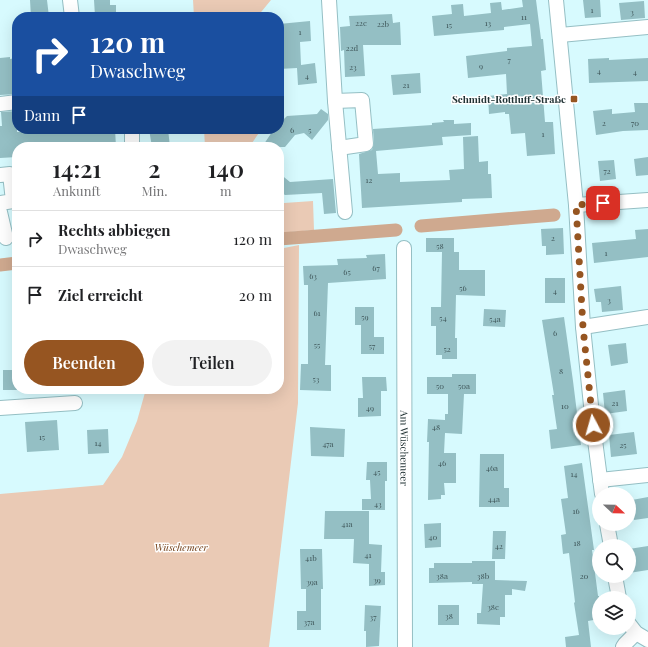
<!DOCTYPE html>
<html lang="de">
<meta charset="utf-8">
<style>
:root{--surface:#fff;--page:#f2f2f2;--text:#202124;--muted:#757577;--line:#e0e0e0;--accent:#965521}
body{margin:0;font-family:"Playfair Display",serif;background:var(--page);color:var(--text);height:100vh;display:flex;flex-direction:column;font-size:15px;white-space:nowrap}
*{box-sizing:border-box;margin:0}
p{font-size:13px;color:var(--muted)}
.icon{flex:none;width:22px;height:22px;fill:none;stroke:currentColor;stroke-width:2;stroke-linecap:round;stroke-linejoin:round}
.map{position:relative;flex:1;overflow:hidden}
.side{position:absolute;left:12px;top:142px;width:272px;height:252px;display:flex;flex-direction:column;background:var(--surface);border-radius:16px;box-shadow:0 4px 16px #0002}
.side>*{flex:none}
.guide{position:absolute;left:12px;top:12px;width:272px;height:122px;border-radius:16px;box-shadow:0 4px 16px #0002;background:#1a4fa0;color:#fff;overflow:hidden}
.needle{width:26px;rotate:112deg}
.tools{position:absolute;left:592px;top:487px;display:grid;gap:8px}
.tools a{display:grid;place-items:center;width:44px;height:44px;border-radius:50%;background:var(--surface);box-shadow:0 4px 16px #0002;font-size:20px}
.pin{position:absolute;display:grid;place-items:center;width:34px;height:34px;color:#fff;margin:-17px;border-radius:8px;box-shadow:0 2px 6px #0006}
.me{position:absolute;width:44px;margin:-22px;rotate:354deg;stroke-linejoin:round;filter:drop-shadow(0 0 3px #0008)}
.turn{display:flex;align-items:center;gap:14px;height:84px;padding:0 12px;font-size:18px}
.turn .icon{width:52px;height:52px;stroke-width:2.5}
.turn b{display:block;font-size:28px;line-height:34px}
.then{display:flex;align-items:center;height:38px;padding:0 12px;background:#0003;gap:8px;font-size:15px}
.eta{display:flex;justify-content:space-evenly;align-items:center;height:68px;text-align:center}
.eta b{font-size:24px;font-weight:600;line-height:28px}
.primary-button{display:flex;gap:8px;margin-top:auto;padding:8px 12px}
.primary-button a{flex:1;height:46px;border-radius:24px;background:var(--accent);color:#fff;font-size:16px;font-weight:600;line-height:46px;text-align:center}
.primary-button a+a{background:var(--page);color:var(--text)}
ul{padding:0;list-style:none}
li{display:flex;align-items:center;gap:12px;height:56px;padding:0 12px;border-top:1px solid var(--line)}
li div{flex:1}
li b{display:block;font-size:15px}
li em{font-style:normal}
.map>svg:first-child{display:block}
</style>
<div class="map">
<svg width="648" height="647" viewBox="0 0 648 647">
<rect width="100%" height="100%" fill="#d7fafe"/>
<path fill="#eacab5" d="M 193,0 L 271,0 L 257,17 L 194,17 Z
M 204,129 L 261,129 L 261,130 L 252,143 L 253,147 L 205,147 Z
M 279,200 L 284,203 L 313,201 L 314,230 L 279,233 Z
M 299,245 L 298,403 L 269,647 L 0,647 L 0,494 L 103,485 L 122,457 L 137,421 L 146,389 L 279,389 L 279,249 Z"/>
<g fill="none" stroke-linecap="round" stroke-linejoin="round">
<path stroke="#cfa98f" stroke-width="13" d="M 421,226 L 554,215
M 279,239 L 396,230
M 0,265 L 17,263"/>
</g>
<path fill="#94bfc4" d="M 30,0 L 47,0 L 49,17 L 31,17 Z
M 94,0 L 110,0 L 110,5 L 116,5 L 116,15 L 95,16 Z
M 522,0 L 536,0 L 541,39 L 543,39 L 546,70 L 541,71 L 545,122 L 553,122 L 555,154 L 527,156 L 525,133 L 511,134 L 509,114 L 505,114 L 505,112 L 489,114 L 488,96 L 507,94 L 506,74 L 468,78 L 466,56 L 507,51 L 507,48 L 532,46 L 530,24 L 504,27 L 504,30 L 434,36 L 432,16 L 452,14 L 451,5 L 463,4 L 464,16 L 491,13 L 490,3 L 501,2 L 502,10 L 523,7 Z
M 583,0 L 600,0 L 601,17 L 585,18 Z
M 644,1 L 645,18 L 621,20 L 619,3 Z
M 392,14 L 393,23 L 400,22 L 401,45 L 363,45 L 365,76 L 345,77 L 344,50 L 341,51 L 340,27 L 350,26 L 349,16 Z
M 310,21 L 311,41 L 300,42 L 301,65 L 315,63 L 317,83 L 298,85 L 297,68 L 279,69 L 279,24 Z
M 10,57 L 10,59 L 17,58 L 17,94 L 0,95 L 0,58 Z
M 609,58 L 609,60 L 648,58 L 648,81 L 589,83 L 588,59 Z
M 420,73 L 421,93 L 393,95 L 391,75 Z
M 634,103 L 648,103 L 648,130 L 623,131 L 596,135 L 593,111 L 612,109 L 612,114 L 635,112 Z
M 321,109 L 328,114 L 328,120 L 312,140 L 304,133 L 295,135 L 285,147 L 262,147 L 274,129 L 279,129 L 279,124 L 287,116 L 317,114 Z
M 17,111 L 17,132 L 75,129 L 115,129 L 116,147 L 17,147 L 17,157 L 0,158 L 0,126 L 2,126 L 1,112 Z
M 443,120 L 454,120 L 454,124 L 471,123 L 471,135 L 442,137 L 443,145 L 376,151 L 378,174 L 400,173 L 400,182 L 450,180 L 449,170 L 464,169 L 463,137 L 478,136 L 479,162 L 488,161 L 488,174 L 491,174 L 492,198 L 462,199 L 462,202 L 362,208 L 359,154 L 372,150 L 374,143 L 373,129 L 432,125 L 432,123 L 444,122 Z
M 149,129 L 168,129 L 170,147 L 152,147 Z
M 648,157 L 648,175 L 636,176 L 634,159 Z
M 614,160 L 616,179 L 600,181 L 598,161 Z
M 279,173 L 290,182 L 333,179 L 336,213 L 324,214 L 322,193 L 285,195 L 279,191 Z
M 563,228 L 564,254 L 546,255 L 546,246 L 542,246 L 541,229 Z
M 648,229 L 648,257 L 594,263 L 592,243 L 636,239 L 635,230 Z
M 426,238 L 454,238 L 454,252 L 459,252 L 459,270 L 485,270 L 485,296 L 456,295 L 455,338 L 457,338 L 457,359 L 442,359 L 442,355 L 436,355 L 436,326 L 431,326 L 431,307 L 441,307 L 442,252 L 426,252 Z
M 385,254 L 386,279 L 328,283 L 325,365 L 331,365 L 331,391 L 300,390 L 301,364 L 308,364 L 308,285 L 304,285 L 303,266 L 338,265 L 337,259 L 367,258 L 366,255 Z
M 545,278 L 565,278 L 565,303 L 545,303 Z
M 621,286 L 623,310 L 602,312 L 601,302 L 596,302 L 594,289 Z
M 355,307 L 374,307 L 374,337 L 384,337 L 384,354 L 361,354 L 361,325 L 355,325 Z
M 484,309 L 506,310 L 505,327 L 483,326 Z
M 564,317 L 573,381 L 581,445 L 551,449 L 549,430 L 557,429 L 552,395 L 554,395 L 542,320 Z
M 626,343 L 628,363 L 611,366 L 608,345 Z
M 3,370 L 17,370 L 17,390 L 3,390 Z
M 452,374 L 476,374 L 476,394 L 464,394 L 462,434 L 445,433 L 444,453 L 456,453 L 456,483 L 444,483 L 445,495 L 441,495 L 441,499 L 428,500 L 429,442 L 427,442 L 428,419 L 445,420 L 445,414 L 448,414 L 448,394 L 427,394 L 427,377 L 452,377 Z
M 362,377 L 386,377 L 387,391 L 381,391 L 381,416 L 358,417 L 358,398 L 363,398 Z
M 625,390 L 627,411 L 605,414 L 603,393 Z
M 57,420 L 59,450 L 27,452 L 25,422 Z
M 310,427 L 345,429 L 344,457 L 311,456 Z
M 108,429 L 109,453 L 88,454 L 87,430 Z
M 634,432 L 637,454 L 611,457 L 609,435 Z
M 480,454 L 504,454 L 504,488 L 509,488 L 509,507 L 479,507 Z
M 367,462 L 387,462 L 387,481 L 385,481 L 385,510 L 362,510 L 362,499 L 371,499 L 370,480 L 366,480 Z
M 582,463 L 594,550 L 592,550 L 598,596 L 599,596 L 599,619 L 588,621 L 591,647 L 566,647 L 565,637 L 579,635 L 574,603 L 575,602 L 569,553 L 563,554 L 561,535 L 566,534 L 561,499 L 568,498 L 564,466 Z
M 648,497 L 648,518 L 634,520 L 632,500 Z
M 325,511 L 369,511 L 369,544 L 382,545 L 381,572 L 385,572 L 385,585 L 369,586 L 369,564 L 353,563 L 354,539 L 324,539 Z
M 441,523 L 441,547 L 425,548 L 424,524 Z
M 493,531 L 506,531 L 505,559 L 492,559 Z
M 648,546 L 648,570 L 629,573 L 629,549 Z
M 300,549 L 322,549 L 323,589 L 321,589 L 321,630 L 297,630 L 297,611 L 306,611 L 306,589 L 301,589 Z
M 472,561 L 495,561 L 495,580 L 527,581 L 525,591 L 512,589 L 512,595 L 505,595 L 505,617 L 500,617 L 500,625 L 477,624 L 477,613 L 481,613 L 483,584 L 472,584 L 472,582 L 429,583 L 429,568 L 434,568 L 434,563 L 472,563 Z
M 365,605 L 381,606 L 379,646 L 366,647 L 366,631 L 364,631 Z
M 438,605 L 459,605 L 459,625 L 438,625 Z"/>
<g fill="none" stroke-linecap="round" stroke-linejoin="round">
<g stroke="#95bfc4" stroke-width="16">
<g id="minor">
<path d="M 70,0 L 72,17"/>
<path d="M 329,0 L 335,101 L 345,212"/>
<path d="M 556,0 L 576,205 L 583,327 L 593,425 L 602,494"/>
<path d="M 560,35 L 648,27"/>
<path d="M 335,101 L 362,100 L 366,144 L 339,148"/>
<path d="M 0,104 L 17,102"/>
<path d="M 132,129 L 132,147"/>
<path d="M 0,175 L 10,174 L 13,201 L 0,203"/>
<path d="M 576,205 L 648,200"/>
<path d="M 0,212 L 6,238"/>
<path id="s1" d="M 404,248 L 405,647"/>
<path d="M 583,327 L 648,317"/>
<path d="M 0,408 L 75,403"/>
<path d="M 600,480 L 648,475"/>
<path d="M 607,524 L 611,546"/>
<path d="M 615,576 L 619,598"/>
<path d="M 629,624 L 636,633 L 648,640"/>
<path d="M 623,647 L 625,644 L 636,633"/>
</g>
</g>
<use href="#minor" stroke="#fff" stroke-width="14"/>
</g>
<g fill="none" stroke-linecap="round" stroke-linejoin="round">
<path stroke="#965521" stroke-width="7" stroke-dasharray="0 12.6" d="M 593,425 L 583,327 L 576,205 L 603,203"/>
</g>
<rect fill="#965521" stroke="#fff" stroke-width="1.5" x="570" y="95" width="8" height="8" rx="2"/>
<g text-anchor="middle" dominant-baseline="central" stroke-width="3" stroke-linejoin="round" paint-order="stroke">
<g font-size="8" fill="#3e5558">
<text x="592" y="9">1</text>
<text x="632" y="11">3</text>
<text x="524" y="16">11</text>
<text x="361" y="22">22c</text>
<text x="488" y="22">13</text>
<text x="383" y="23">22b</text>
<text x="449" y="24">15</text>
<text x="300" y="31">1</text>
<text x="352" y="47">22d</text>
<text x="509" y="59">7</text>
<text x="481" y="65">9</text>
<text x="353" y="66">23</text>
<text x="599" y="70">4</text>
<text x="635" y="71">4</text>
<text x="307" y="75">4</text>
<text x="406" y="84">21</text>
<text x="604" y="122">2</text>
<text x="635" y="122">70</text>
<text x="292" y="129">6</text>
<text x="310" y="129">5</text>
<text x="543" y="133">1</text>
<text x="607" y="170">72</text>
<text x="369" y="179">12</text>
<text x="553" y="237">2</text>
<text x="440" y="245">58</text>
<text x="606" y="252">1</text>
<text x="376" y="267">67</text>
<text x="347" y="271">65</text>
<text x="313" y="275">63</text>
<text x="463" y="287">56</text>
<text x="555" y="290">4</text>
<text x="609" y="299">3</text>
<text x="317" y="312">61</text>
<text x="365" y="316">59</text>
<text x="443" y="317">54</text>
<text x="495" y="318">54a</text>
<text x="555" y="332">6</text>
<text x="317" y="344">55</text>
<text x="372" y="345">57</text>
<text x="447" y="348">52</text>
<text x="561" y="370">8</text>
<text x="316" y="378">53</text>
<text x="440" y="385">50</text>
<text x="464" y="385">50a</text>
<text x="615" y="402">21</text>
<text x="565" y="405">10</text>
<text x="370" y="407">49</text>
<text x="436" y="426">48</text>
<text x="42" y="436">15</text>
<text x="98" y="442">14</text>
<text x="328" y="443">47a</text>
<text x="623" y="444">25</text>
<text x="442" y="462">46</text>
<text x="492" y="467">46a</text>
<text x="377" y="471">45</text>
<text x="574" y="473">14</text>
<text x="494" y="498">44a</text>
<text x="378" y="503">43</text>
<text x="576" y="510">16</text>
<text x="347" y="523">41a</text>
<text x="433" y="536">40</text>
<text x="577" y="542">18</text>
<text x="499" y="545">42</text>
<text x="368" y="554">41</text>
<text x="311" y="557">41b</text>
<text x="442" y="575">38a</text>
<text x="483" y="575">38b</text>
<text x="584" y="575">20</text>
<text x="377" y="579">39</text>
<text x="312" y="581">39a</text>
<text x="493" y="606">38c</text>
<text x="449" y="615">38</text>
<text x="373" y="616">37</text>
<text x="309" y="621">37a</text>
</g>
<g font-size="10" font-weight="bold" fill="#213234" stroke="#fff" text-anchor="end">
<text x="566" y="99">Schmidt-Rottluff-Straße</text>
</g>
<g font-size="10" fill="#213234" stroke="#fff">
<text stroke="none"><textPath href="#s1" startOffset="200">Am Wüschemeer</textPath></text>
</g>
<g font-size="10" font-style="italic" fill="#76441d" stroke="#fff">
<text x="181" y="547">Wüschemeer</text>
</g>
</g>
</svg>
<div class="tools">
<a><svg class="needle" viewBox="-14 -14 28 28"><path d="M0-13l5 13h-10z" fill="#e53935"/><path d="M0 13l5-13h-10z" fill="#757577"/></svg></a>
<a><svg class="icon" aria-label="search" viewBox="0 0 24 24"><circle cx="10" cy="10" r="6"/><path d="M15 15l6 6"/></svg></a>
<a><svg class="icon" aria-label="layers" viewBox="0 0 24 24"><path d="M12 4l9 5-9 5-9-5zM3 14l9 5 9-5"/></svg></a>
</div>
<div class="pin" style="left:603px;top:203px;background:#d93025"><svg class="icon" aria-label="arrive" viewBox="0 0 24 24"><path d="M6 21V4h12l-3 4 3 4H6"/></svg></div>
<svg class="me" style="left:593px;top:425px" viewBox="-20 -20 40 40"><circle r="17" fill="#965521" stroke="#fff" stroke-width="3"/><path d="M0-11L8 9 0 5-8 9z" fill="#fff"/></svg>
<div class="guide">
<div class="turn"><svg class="icon" aria-label="right" viewBox="0 0 24 24"><path d="M7 20v-9h11M14 6l5 5-5 5"/></svg><div><b>120 m</b>Dwaschweg</div></div>
<div class="then">Dann<svg class="icon" aria-label="arrive" viewBox="0 0 24 24"><path d="M6 21V4h12l-3 4 3 4H6"/></svg></div>
</div>
<section class="side">
<div class="eta">
<div><b>14:21</b><p>Ankunft</p></div>
<div><b>2</b><p>Min.</p></div>
<div><b>140</b><p>m</p></div>
</div>
<ul>
<li><svg class="icon" aria-label="right" viewBox="0 0 24 24"><path d="M7 20v-9h11M14 6l5 5-5 5"/></svg><div><b>Rechts abbiegen</b><p>Dwaschweg</p></div><em>120 m</em></li>
<li><svg class="icon" aria-label="arrive" viewBox="0 0 24 24"><path d="M6 21V4h12l-3 4 3 4H6"/></svg><div><b>Ziel erreicht</b></div><em>20 m</em></li>
</ul>
<div class="primary-button"><a>Beenden</a><a>Teilen</a></div>
</section>
</div>
